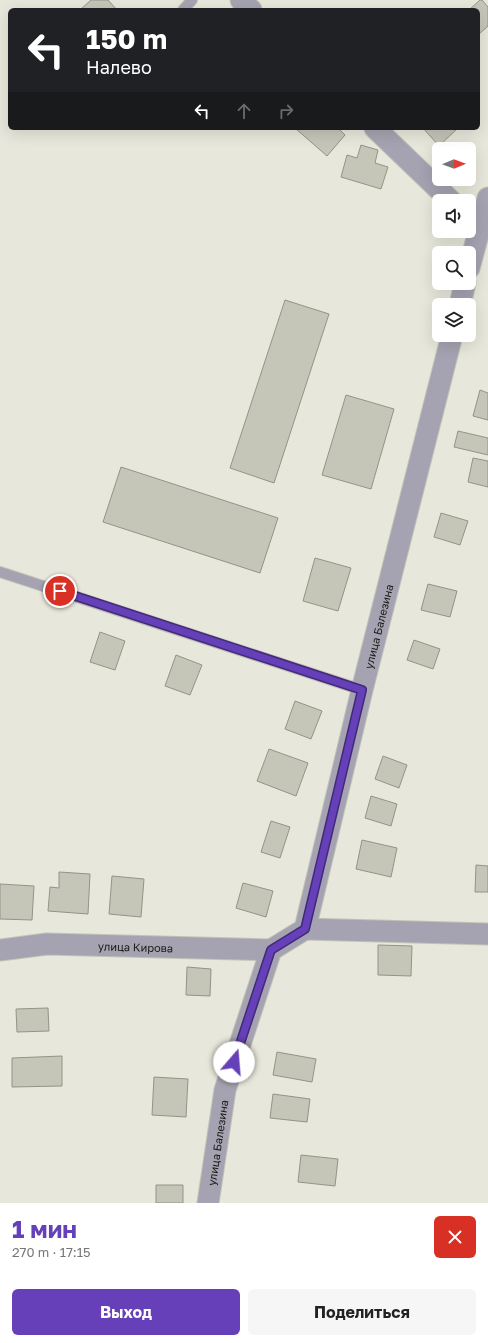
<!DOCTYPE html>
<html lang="ru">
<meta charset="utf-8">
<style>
:root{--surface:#fff;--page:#f6f6f6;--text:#222;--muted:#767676;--accent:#6640b8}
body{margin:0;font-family:"Golos Text",sans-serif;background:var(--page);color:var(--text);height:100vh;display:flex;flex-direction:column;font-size:15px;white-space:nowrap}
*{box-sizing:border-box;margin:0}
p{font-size:13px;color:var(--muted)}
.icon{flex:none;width:22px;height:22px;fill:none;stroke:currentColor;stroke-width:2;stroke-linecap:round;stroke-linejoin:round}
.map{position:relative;height:1203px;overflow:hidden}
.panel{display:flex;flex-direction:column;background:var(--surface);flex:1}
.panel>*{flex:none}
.guide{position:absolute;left:8px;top:8px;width:472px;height:122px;border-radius:6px;box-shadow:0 4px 16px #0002;background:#202124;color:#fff;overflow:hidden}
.needle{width:26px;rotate:89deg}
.controls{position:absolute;left:432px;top:142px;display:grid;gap:8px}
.controls a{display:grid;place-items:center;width:44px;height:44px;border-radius:6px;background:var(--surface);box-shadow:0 4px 16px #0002;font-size:20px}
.pin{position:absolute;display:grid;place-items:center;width:34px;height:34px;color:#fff;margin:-17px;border:2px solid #fff;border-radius:50%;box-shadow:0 1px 4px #0007}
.me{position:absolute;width:44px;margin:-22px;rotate:18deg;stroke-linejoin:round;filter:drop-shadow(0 0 3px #0008)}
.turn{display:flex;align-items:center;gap:14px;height:84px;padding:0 12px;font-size:18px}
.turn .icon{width:52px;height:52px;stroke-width:2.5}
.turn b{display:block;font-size:28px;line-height:34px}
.lanes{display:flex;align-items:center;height:38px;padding:0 12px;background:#0003;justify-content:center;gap:20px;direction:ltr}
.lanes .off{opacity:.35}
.round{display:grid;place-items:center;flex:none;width:42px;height:42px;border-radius:6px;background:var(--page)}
.summary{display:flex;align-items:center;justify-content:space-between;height:68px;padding:0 12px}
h1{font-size:24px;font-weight:700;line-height:30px;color:var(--accent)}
.cta{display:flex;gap:8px;margin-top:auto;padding:8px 12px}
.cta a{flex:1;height:46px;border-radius:6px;background:var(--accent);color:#fff;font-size:16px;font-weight:700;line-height:46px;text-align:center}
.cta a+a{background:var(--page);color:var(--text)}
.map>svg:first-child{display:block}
</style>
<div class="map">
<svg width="488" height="1203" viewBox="0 0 488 1203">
<rect width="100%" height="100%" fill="#e7e7db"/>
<path fill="#c5c5b8" stroke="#939388" d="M 91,0 L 108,0 L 117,10 L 80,10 Z
M 480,0 L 482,0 L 488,7 L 488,26 L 478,35 L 478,10 L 469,10 Z
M 295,128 L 338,128 L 345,135 L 327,156 Z
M 423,128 L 458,128 L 439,146 Z
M 361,145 L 378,150 L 375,163 L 388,167 L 381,189 L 341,177 L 347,155 L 357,158 Z
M 285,300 L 329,314 L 274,483 L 230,468 Z
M 480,390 L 488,393 L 488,420 L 473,416 Z
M 346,395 L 394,409 L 371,489 L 322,475 Z
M 458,431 L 488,438 L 488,455 L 454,447 Z
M 473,458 L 488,461 L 488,487 L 468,482 Z
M 121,467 L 278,518 L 260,573 L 103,522 Z
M 441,513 L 468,521 L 460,545 L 434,537 Z
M 315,558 L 351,568 L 338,611 L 303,601 Z
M 428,584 L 457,591 L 450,617 L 421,610 Z
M 100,632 L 125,641 L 115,670 L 90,662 Z
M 414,640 L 440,649 L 433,669 L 407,660 Z
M 176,655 L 202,665 L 190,695 L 165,686 Z
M 295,701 L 322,711 L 311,739 L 285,729 Z
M 269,749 L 308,763 L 296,796 L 257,781 Z
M 383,756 L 407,765 L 399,788 L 375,779 Z
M 371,796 L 397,804 L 391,826 L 365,818 Z
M 271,821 L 290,827 L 280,858 L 261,852 Z
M 362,840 L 397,848 L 391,877 L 356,869 Z
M 476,865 L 488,866 L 488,892 L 475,892 Z
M 59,872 L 90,874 L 88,914 L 48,911 L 50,887 L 59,888 Z
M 112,876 L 144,879 L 141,917 L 109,914 Z
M 243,883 L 273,891 L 266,917 L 236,908 Z
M 0,884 L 34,886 L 32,920 L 0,919 Z
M 378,945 L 412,946 L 411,976 L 378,975 Z
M 187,967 L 211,969 L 210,996 L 186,995 Z
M 48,1008 L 49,1031 L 17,1032 L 16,1009 Z
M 277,1052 L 316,1059 L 312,1082 L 273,1075 Z
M 62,1056 L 62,1086 L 12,1087 L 12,1058 Z
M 154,1077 L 188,1079 L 186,1117 L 152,1115 Z
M 273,1094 L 310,1099 L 307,1122 L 270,1118 Z
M 301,1155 L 338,1159 L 335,1186 L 298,1182 Z
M 156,1185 L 183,1185 L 183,1203 L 156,1203 Z"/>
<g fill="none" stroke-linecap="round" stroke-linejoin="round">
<g stroke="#c2c2b8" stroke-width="12">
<path id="service" d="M 183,10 L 192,0
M 0,572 L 362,690"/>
</g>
<g stroke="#c2c2b8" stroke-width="23">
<g id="minor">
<path d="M 241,0 L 251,10"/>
<path d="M 375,128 L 451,201"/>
<path d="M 469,268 L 488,198"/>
<path d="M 460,305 L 465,283"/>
<path d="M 305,929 L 488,934"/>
<path id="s1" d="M 0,950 L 47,944 L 271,950"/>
<path id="s2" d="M 208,1203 L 225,1090 L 271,950 L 305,929 L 362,690 L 452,335"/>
</g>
</g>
<use href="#service" stroke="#a5a3b1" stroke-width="10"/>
<use href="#minor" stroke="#a5a3b1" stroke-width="21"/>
</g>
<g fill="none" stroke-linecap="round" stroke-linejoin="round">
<g stroke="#422a78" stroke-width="10">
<path id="route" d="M 60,591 L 362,690 L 305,929 L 271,950 L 234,1062"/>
</g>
<use href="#route" stroke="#6640b8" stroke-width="7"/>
</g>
<g text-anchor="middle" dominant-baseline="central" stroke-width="4" stroke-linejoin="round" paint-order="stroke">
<g font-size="11" fill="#1a1a16" stroke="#f4f4e8">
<text stroke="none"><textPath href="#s2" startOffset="613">улица Балезина</textPath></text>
<text stroke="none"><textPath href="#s1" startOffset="136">улица Кирова</textPath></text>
<text stroke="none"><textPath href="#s2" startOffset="61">улица Балезина</textPath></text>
</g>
</g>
</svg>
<div class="controls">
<a><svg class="needle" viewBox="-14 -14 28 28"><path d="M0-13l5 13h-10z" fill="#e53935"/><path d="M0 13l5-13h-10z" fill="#767676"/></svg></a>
<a><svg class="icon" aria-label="sound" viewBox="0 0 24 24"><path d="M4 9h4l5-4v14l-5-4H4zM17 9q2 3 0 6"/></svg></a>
<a><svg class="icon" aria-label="search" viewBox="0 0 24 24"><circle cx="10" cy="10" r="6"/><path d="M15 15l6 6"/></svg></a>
<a><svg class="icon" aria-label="layers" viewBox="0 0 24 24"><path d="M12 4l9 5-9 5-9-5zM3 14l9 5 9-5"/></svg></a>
</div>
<div class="pin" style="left:60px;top:591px;background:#d93025"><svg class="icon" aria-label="arrive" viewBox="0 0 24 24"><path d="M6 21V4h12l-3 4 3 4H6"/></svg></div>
<svg class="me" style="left:234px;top:1062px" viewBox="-20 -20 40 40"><circle r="19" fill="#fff"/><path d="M0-13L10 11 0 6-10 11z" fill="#6640b8"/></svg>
<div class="guide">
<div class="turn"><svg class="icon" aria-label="left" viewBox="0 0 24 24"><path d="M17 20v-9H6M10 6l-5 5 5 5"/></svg><div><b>150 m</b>Налево</div></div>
<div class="lanes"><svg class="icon" aria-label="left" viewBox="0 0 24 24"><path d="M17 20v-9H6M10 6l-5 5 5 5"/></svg><svg class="icon off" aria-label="ahead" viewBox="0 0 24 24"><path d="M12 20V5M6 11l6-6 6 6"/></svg><svg class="icon off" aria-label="right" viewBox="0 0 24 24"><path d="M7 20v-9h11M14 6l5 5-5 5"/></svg></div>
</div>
</div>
<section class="panel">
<div class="summary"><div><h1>1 мин</h1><p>270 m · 17:15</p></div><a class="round" style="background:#d93025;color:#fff"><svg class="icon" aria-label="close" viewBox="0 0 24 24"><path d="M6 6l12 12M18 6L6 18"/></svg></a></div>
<div class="cta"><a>Выход</a><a>Поделиться</a></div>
</section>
